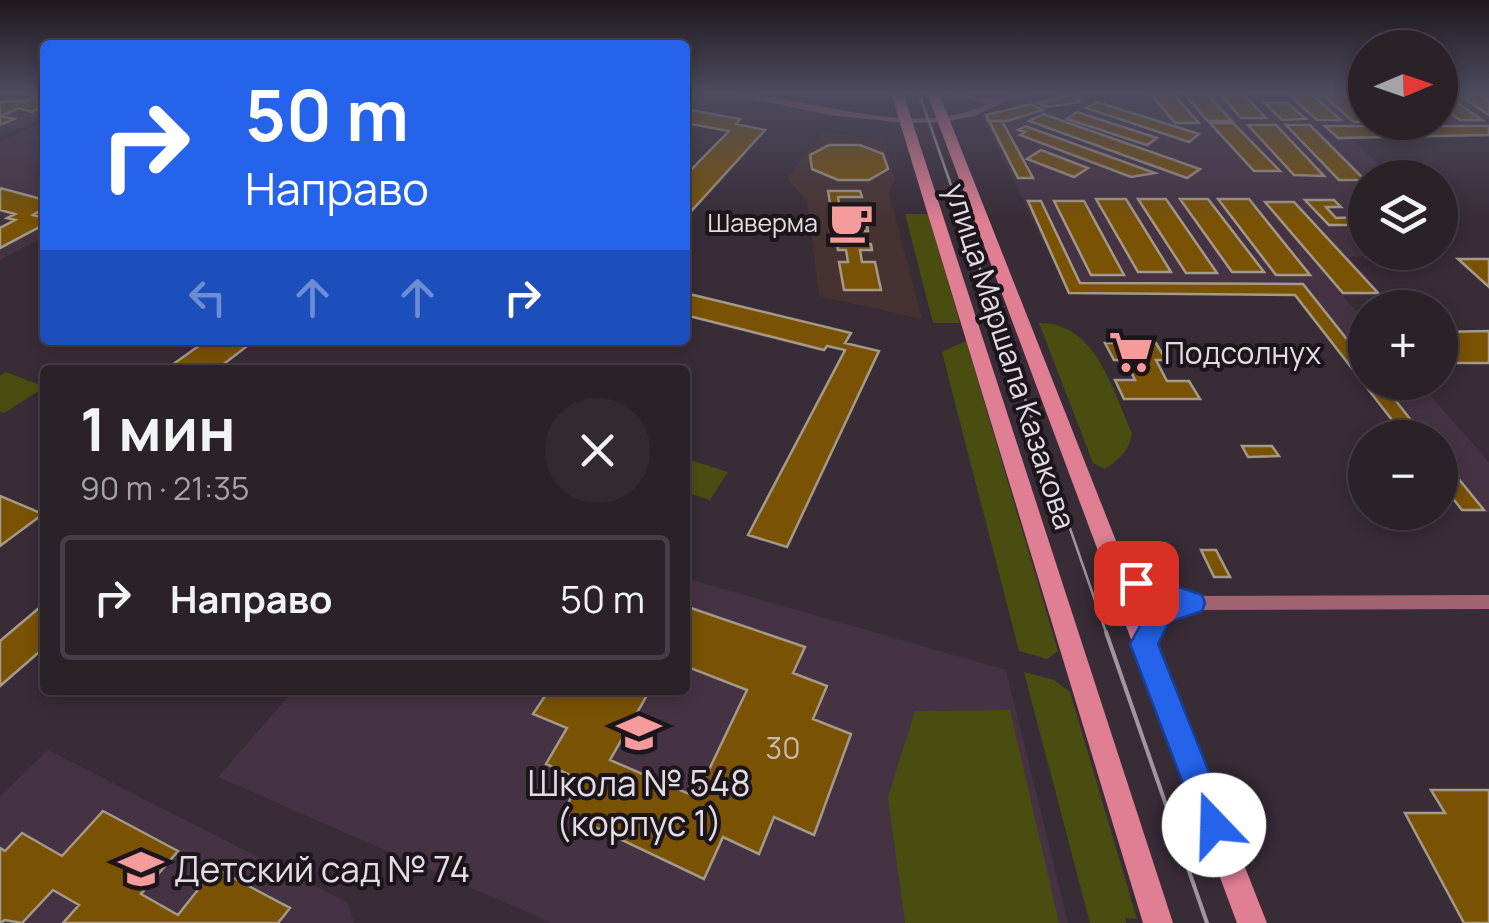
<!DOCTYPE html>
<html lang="ru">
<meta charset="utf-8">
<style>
:root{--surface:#2a2129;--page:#322931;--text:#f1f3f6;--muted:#a5a3a8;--line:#463e46}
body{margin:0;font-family:Manrope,sans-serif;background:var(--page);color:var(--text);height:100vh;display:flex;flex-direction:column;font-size:38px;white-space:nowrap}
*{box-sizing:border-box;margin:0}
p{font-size:32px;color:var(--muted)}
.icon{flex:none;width:55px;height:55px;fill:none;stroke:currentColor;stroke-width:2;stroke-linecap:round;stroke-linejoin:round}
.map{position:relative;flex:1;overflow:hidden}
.details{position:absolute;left:40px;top:365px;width:650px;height:330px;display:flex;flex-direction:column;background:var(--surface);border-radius:10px;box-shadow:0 5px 15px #0003,0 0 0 2px var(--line)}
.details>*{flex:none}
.hud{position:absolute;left:40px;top:40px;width:650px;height:305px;border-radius:10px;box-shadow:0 5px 15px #0003,0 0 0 2px var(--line);background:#2563eb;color:#fff;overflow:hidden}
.needle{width:65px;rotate:88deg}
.controls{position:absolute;left:1348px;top:30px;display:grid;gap:20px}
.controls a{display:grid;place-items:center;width:110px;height:110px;border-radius:50%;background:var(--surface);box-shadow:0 5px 15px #0003,0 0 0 2px var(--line);font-size:50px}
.pin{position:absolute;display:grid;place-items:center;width:85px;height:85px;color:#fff;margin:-42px;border-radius:20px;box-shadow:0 5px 15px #0006}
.me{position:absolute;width:110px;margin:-55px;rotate:339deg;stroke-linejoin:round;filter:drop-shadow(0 0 8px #0008)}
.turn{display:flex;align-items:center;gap:35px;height:210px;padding:0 40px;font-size:45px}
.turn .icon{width:130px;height:130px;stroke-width:2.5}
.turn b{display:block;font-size:70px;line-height:85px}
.lanes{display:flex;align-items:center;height:95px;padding:0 40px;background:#0003;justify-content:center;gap:50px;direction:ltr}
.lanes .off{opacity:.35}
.round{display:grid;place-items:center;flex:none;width:105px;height:105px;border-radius:52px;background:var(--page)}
.head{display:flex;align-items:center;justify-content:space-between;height:170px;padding:0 40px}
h1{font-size:60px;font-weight:700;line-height:75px}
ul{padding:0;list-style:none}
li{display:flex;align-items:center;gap:30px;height:125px;margin:0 20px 15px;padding:0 20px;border:5px solid var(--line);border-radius:10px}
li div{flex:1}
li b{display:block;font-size:38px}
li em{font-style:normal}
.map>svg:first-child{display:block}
</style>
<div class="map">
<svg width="1489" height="923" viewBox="0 0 1489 923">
<rect width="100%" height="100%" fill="#382c37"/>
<path fill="#473232" d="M 823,131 L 884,142 L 895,179 L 889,194 L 922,319 L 819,296 L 807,201 L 787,178 Z"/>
<path fill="#453343" d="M 0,93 L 45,93 L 45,117 L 0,136 Z
M 1073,93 L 1365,93 L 1365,122 L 1440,122 L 1440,93 L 1489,93 L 1489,135 L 1351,139 L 1392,177 L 1365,178 L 1365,242 L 1362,243 L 1365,252 L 1375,256 L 1349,257 L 1382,294 L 1343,296 L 1365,321 L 1365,382 L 1419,383 L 1489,462 L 1489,512 L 1463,512 L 1440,483 L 1440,438 L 1405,437 L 1295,295 L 1069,294 L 981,115 Z
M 45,122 L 45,236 L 0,260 L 0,141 Z
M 685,578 L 1006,670 L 1068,923 L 552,923 L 218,777 L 294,690 L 685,690 Z
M 48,750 L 348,903 L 354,923 L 0,923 L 0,796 Z"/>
<path fill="#494e10" d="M 905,214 L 928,214 L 960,323 L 933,323 Z
M 1039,323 C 1096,322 1113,391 1132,433 C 1131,448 1117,463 1104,469 L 1093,463 Z
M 966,341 L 1058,651 L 1047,659 L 1019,651 L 942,352 Z
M 6,372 L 45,387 L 4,413 L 0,411 L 0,376 Z
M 690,460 L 728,472 L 710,500 L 685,492 L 685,467 Z
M 1024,672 L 1054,680 L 1070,692 L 1137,919 L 1125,918 L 1126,923 L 1090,923 Z
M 1010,710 L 1059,923 L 905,923 L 888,797 L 915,711 Z"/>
<path fill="#795204" stroke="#a59a8a" stroke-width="2.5" d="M 30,93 L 45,93 L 45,106 L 32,112 L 19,108 L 0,116 L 14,119 L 0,125 L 0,102 L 26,101 L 39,95 Z
M 1150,93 L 1172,93 L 1199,123 L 1175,123 Z
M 1183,93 L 1206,93 L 1232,121 L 1208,121 Z
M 1219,93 L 1242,93 L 1266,118 L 1241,118 Z
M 1287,93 L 1310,93 L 1341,120 L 1317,120 Z
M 1320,93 L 1343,93 L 1365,111 L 1365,122 L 1354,122 Z
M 1440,93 L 1443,93 L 1482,120 L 1460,120 L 1440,106 Z
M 1456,93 L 1478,93 L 1489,100 L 1489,115 Z
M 1074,94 L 1080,102 L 1046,107 L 1038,103 Z
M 1097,102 L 1199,134 L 1189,142 L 1086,108 Z
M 1265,103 L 1287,103 L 1306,119 L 1282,120 Z
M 1031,104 L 1043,110 L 1007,121 L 988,121 L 986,115 Z
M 685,109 L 740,119 L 736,124 L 765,130 L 685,218 L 685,176 L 729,131 L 685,123 Z
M 1077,112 L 1157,138 L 1147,145 L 1067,119 Z
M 1043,114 L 1200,169 L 1187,178 L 1029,121 Z
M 989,121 L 1002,121 L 1033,178 L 1018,178 Z
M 1210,123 L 1233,123 L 1280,171 L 1254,171 Z
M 1248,125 L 1276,125 L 1324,176 L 1294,175 Z
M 1286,125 L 1310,125 L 1365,180 L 1339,180 Z
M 1025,126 L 1155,173 L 1131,177 L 1020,135 L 1025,132 L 1018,130 Z
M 1325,126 L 1489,126 L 1489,135 L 1338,138 Z
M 829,145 L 860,145 L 883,154 L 888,169 L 869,180 L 838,180 L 812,169 L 810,155 Z
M 1041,150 L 1088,168 L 1074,177 L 1027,159 Z
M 0,188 L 45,200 L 45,208 L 33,215 L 45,218 L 45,224 L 0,248 L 0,228 L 15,220 L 7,218 L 15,214 L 0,210 Z
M 828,191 L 860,191 L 862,197 L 838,197 L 840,209 L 864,209 L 865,215 L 853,215 L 855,225 L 867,225 L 868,231 L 843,231 L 845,244 L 871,244 L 872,250 L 860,250 L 862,262 L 875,262 L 881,290 L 844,290 L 839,262 L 848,262 L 846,250 L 838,250 L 834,224 L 842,224 L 840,215 L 832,215 Z
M 1096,199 L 1126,199 L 1171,272 L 1138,272 Z
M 1138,199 L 1166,199 L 1217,273 L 1186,273 Z
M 1180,199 L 1208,199 L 1264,272 L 1232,272 Z
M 1218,199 L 1249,199 L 1310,275 L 1276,275 Z
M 1305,200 L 1334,200 L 1341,207 L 1326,207 L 1336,218 L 1361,217 L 1365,225 L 1329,225 Z
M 1028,201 L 1041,201 L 1080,283 L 1303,284 L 1365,362 L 1365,382 L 1381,382 L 1425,438 L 1406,438 L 1295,295 L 1069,293 Z
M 1054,201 L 1084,201 L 1124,275 L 1091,275 Z
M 1265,202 L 1294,202 L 1378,293 L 1343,293 Z
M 1458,259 L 1489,259 L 1489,287 Z
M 685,293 L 851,333 L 845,343 L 879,351 L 787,547 L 748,535 L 845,350 L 827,346 L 824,350 L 685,315 Z
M 1489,331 L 1489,363 L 1451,363 L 1440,351 L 1440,332 Z
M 207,340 L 255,340 L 216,370 L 165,370 Z
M 1105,343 L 1156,343 L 1166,360 L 1156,360 L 1167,381 L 1189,381 L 1200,399 L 1124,399 L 1115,380 L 1135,380 L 1125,360 L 1114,360 Z
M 1242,446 L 1272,446 L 1279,456 L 1248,457 Z
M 1440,456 L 1484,510 L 1462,510 L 1440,482 Z
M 0,496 L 43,514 L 0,546 Z
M 1201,550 L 1216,550 L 1230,577 L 1214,577 Z
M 45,603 L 45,647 L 0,686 L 0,641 Z
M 685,606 L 805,647 L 793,673 L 827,686 L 813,719 L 851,734 L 814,835 L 774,817 L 759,854 L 723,837 L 704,879 L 563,812 L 581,780 L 546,764 L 567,728 L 533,714 L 549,690 L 650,690 L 610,760 L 696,797 L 747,690 L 685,666 Z
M 1431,790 L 1489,790 L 1489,923 L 1464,923 L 1405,813 L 1445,813 Z
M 103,811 L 178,851 L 141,894 L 178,915 L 215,868 L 290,908 L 278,923 L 63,923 L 79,905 L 53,890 L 22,923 L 5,920 L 0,923 L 0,848 L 5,851 L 22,833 L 62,856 Z"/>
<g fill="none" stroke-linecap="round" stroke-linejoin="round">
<path fill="#a16371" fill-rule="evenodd" d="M 724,93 C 808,93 905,142 988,104 L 941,93 C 958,93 977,99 993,98 C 1008,96 1022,93 1037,93 L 1005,101 L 975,116 L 942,122 L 906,123 L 829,115 Z
M 1116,562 L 1157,585 L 1192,596 L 1489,595 L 1489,609 L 1191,610 L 1166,619 L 1150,650 L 1144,652 L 1138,650 L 1135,644 L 1154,609 L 1169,603 L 1146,596 L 1110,574 L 1108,569 L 1110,564 Z"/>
<path fill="#e07e94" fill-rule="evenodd" d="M 891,93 L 903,93 L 1173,923 L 1143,923 Z
M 927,93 L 939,93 L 1267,923 L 1237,923 Z"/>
<path stroke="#a197a0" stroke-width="2.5" d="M 919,93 L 1107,635"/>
<path stroke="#a197a0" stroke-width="4" d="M 1106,632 L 1207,923"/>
</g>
<linearGradient id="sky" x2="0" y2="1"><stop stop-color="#1f181e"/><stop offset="0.42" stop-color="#4d4b5e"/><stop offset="1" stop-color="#4d4b5e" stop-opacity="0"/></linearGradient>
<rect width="1489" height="222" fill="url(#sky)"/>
<path fill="#2563eb" stroke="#184099" stroke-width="2.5" d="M 1136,572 L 1202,595 L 1205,603 L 1202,611 L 1169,622 L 1158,644 L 1230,825 L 1226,836 L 1214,841 L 1203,836 L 1130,644 L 1151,606 L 1156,604 L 1127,591 L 1124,583 L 1127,575 Z"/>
<defs>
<g id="cafe-bare" transform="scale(3.45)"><path d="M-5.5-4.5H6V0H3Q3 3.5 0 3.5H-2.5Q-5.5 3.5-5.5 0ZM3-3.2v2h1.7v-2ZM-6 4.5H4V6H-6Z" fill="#f59b9b" stroke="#1c161c" stroke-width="2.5" paint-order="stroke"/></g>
<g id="supermarket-bare" transform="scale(3.45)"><path d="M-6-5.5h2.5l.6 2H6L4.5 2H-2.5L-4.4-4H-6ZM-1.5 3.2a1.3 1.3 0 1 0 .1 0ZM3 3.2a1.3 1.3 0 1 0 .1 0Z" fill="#f59b9b" stroke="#1c161c" stroke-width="2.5" paint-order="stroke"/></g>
<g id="school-bare" transform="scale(3.45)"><path d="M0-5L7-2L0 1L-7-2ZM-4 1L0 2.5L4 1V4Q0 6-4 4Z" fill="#f59b9b" stroke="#1c161c" stroke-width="2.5" paint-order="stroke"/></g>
</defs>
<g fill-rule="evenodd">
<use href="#cafe-bare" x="851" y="222"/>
<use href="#supermarket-bare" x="1131" y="352"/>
<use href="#school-bare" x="639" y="733"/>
<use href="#school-bare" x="141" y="869"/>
</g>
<g text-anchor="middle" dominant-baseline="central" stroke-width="8" stroke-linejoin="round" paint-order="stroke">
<g font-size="25" fill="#e4dce3" stroke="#1c161c" text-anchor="end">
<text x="818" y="222">Шаверма</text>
</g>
<g font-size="30" fill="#e4dce3" stroke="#1c161c" text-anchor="start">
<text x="1164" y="352">Подсолнух</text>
</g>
<g font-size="30" fill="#e4dce3" stroke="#1c161c">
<text transform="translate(1011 356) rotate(72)">улица Маршала Казакова</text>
</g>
<g font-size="30" fill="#c9baab">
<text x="783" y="747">30</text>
</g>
<g font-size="35" fill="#e4dce3" stroke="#1c161c">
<text x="639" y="783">Школа № 548<tspan x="639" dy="40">(корпус 1)</tspan></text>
<text x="174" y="869" text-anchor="start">Детский сад № 74</text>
</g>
</g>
</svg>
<div class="controls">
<a><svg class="needle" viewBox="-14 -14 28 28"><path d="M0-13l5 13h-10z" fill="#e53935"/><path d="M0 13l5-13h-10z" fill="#a5a3a8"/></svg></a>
<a><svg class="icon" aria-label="layers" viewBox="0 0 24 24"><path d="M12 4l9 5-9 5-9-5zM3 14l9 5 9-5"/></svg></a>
<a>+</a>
<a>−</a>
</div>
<div class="pin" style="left:1136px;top:583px;background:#d93025"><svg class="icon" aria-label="arrive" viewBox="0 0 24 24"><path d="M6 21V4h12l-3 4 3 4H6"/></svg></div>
<svg class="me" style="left:1214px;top:825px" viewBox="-20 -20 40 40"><circle r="19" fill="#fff"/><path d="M0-13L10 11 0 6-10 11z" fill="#2563eb"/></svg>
<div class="hud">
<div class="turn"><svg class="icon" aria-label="right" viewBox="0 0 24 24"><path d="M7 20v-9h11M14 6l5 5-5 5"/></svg><div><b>50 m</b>Направо</div></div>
<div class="lanes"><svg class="icon off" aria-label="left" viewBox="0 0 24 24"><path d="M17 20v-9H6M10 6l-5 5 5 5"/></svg><svg class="icon off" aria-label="ahead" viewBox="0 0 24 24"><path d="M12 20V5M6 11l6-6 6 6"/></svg><svg class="icon off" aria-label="ahead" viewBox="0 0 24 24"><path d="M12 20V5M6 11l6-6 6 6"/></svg><svg class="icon" aria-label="right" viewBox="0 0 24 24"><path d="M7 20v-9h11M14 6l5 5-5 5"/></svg></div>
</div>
<section class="details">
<div class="head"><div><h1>1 мин</h1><p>90 m · 21:35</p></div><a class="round"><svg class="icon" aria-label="close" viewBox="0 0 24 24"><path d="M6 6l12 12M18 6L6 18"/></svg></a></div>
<ul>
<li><svg class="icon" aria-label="right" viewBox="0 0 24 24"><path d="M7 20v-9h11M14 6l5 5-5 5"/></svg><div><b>Направо</b></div><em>50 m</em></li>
</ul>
</section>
</div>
